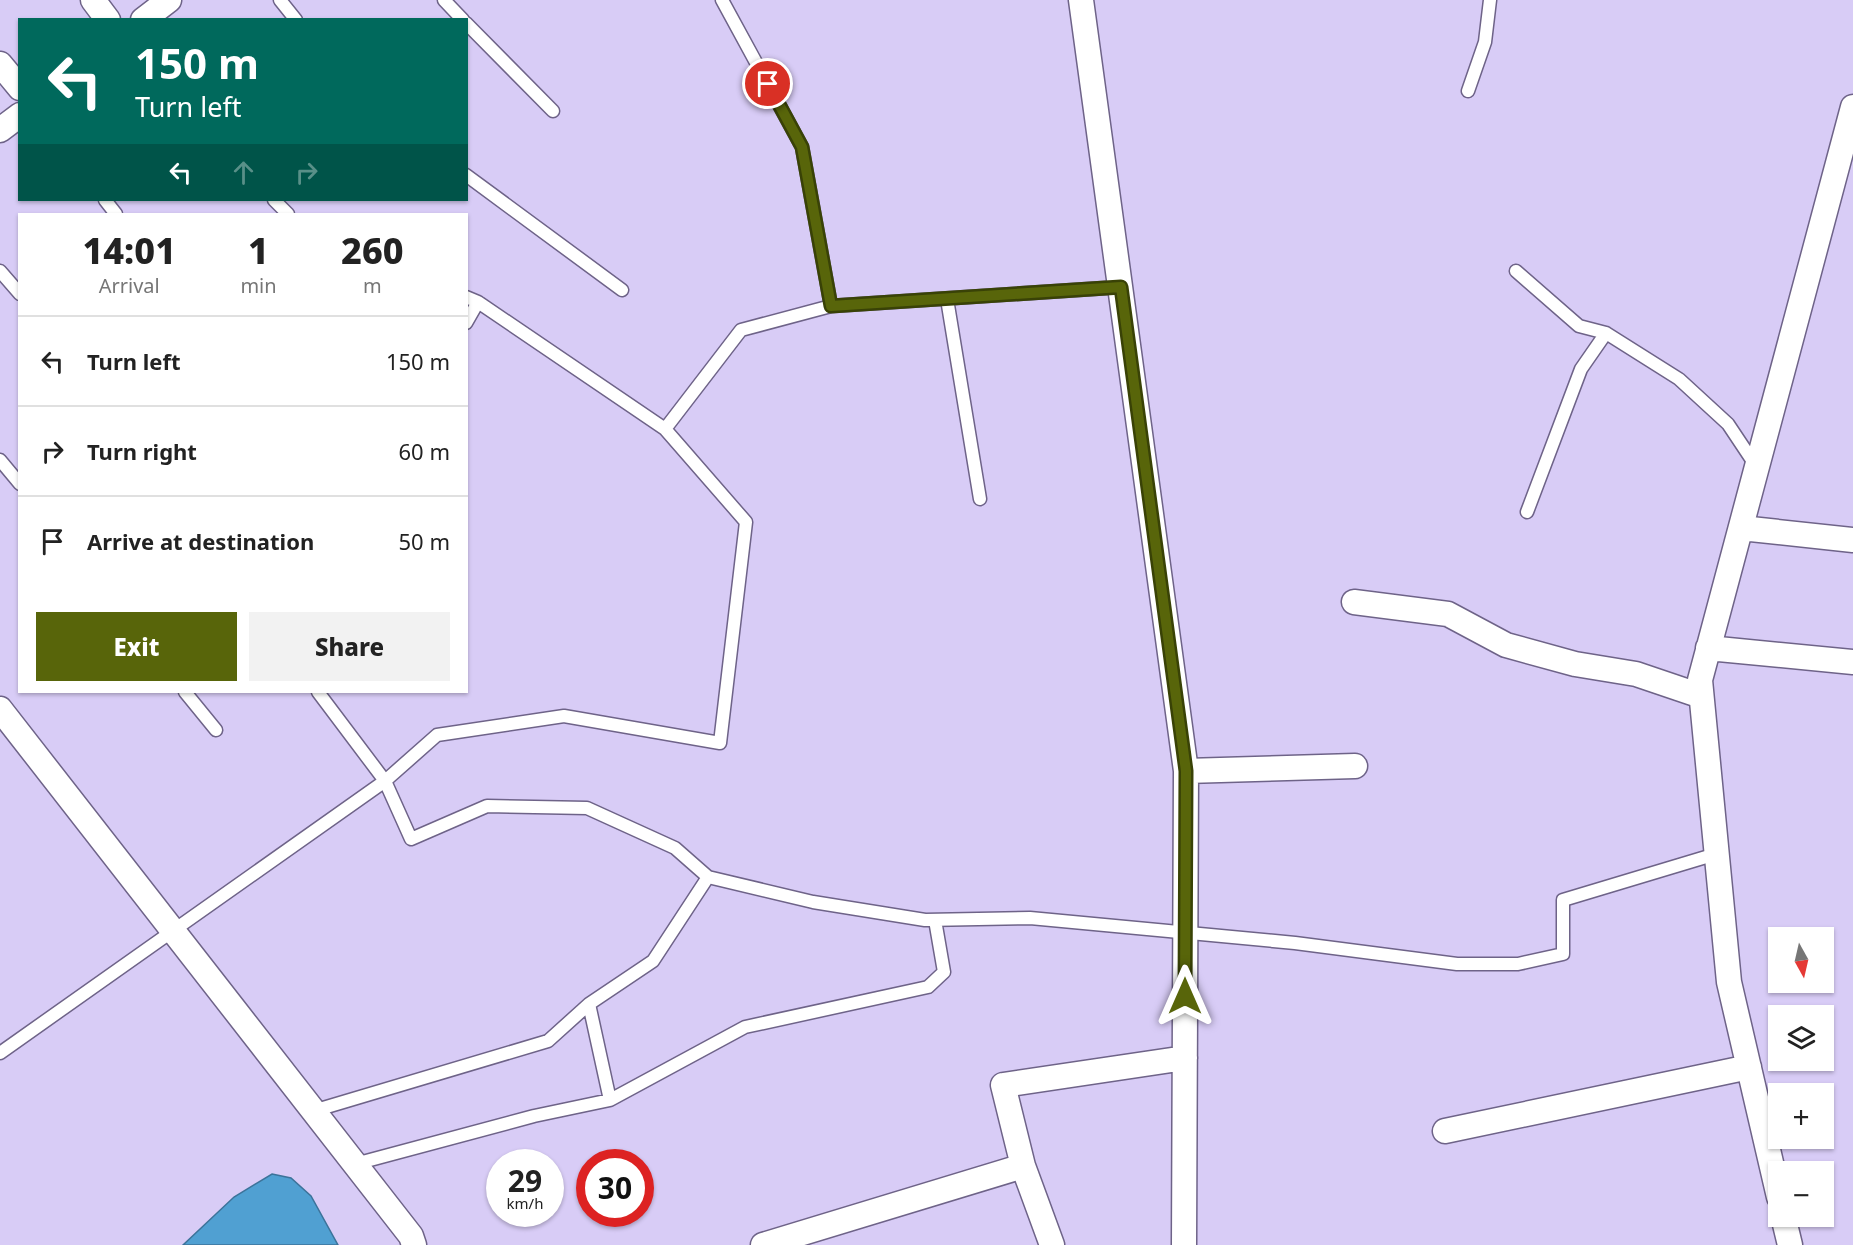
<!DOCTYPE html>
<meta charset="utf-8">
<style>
:root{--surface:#fff;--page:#f2f2f2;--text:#222;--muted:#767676;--line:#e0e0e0;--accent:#58650a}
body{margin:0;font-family:"Noto Sans",sans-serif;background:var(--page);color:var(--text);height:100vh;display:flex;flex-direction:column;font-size:22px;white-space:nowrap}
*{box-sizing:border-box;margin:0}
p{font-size:20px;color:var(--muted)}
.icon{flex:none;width:33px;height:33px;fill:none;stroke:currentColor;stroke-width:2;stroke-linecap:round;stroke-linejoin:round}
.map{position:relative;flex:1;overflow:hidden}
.side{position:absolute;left:18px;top:213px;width:450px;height:480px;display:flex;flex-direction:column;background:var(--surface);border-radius:0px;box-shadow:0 2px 4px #0004}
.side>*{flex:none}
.banner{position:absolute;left:18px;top:18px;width:450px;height:183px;border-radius:0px;box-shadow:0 2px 4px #0004;background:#00695c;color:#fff;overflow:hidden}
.needle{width:39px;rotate:172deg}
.fabs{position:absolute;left:1768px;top:927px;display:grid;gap:12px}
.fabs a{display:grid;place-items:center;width:66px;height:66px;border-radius:0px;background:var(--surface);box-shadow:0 2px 4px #0004;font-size:30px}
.speed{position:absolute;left:486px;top:1149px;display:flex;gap:12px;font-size:30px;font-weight:700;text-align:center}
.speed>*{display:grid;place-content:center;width:78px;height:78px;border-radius:50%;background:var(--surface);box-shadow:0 2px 4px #0004;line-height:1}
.speed small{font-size:15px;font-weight:400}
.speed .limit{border:9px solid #d22;background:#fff;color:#111}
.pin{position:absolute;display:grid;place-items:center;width:51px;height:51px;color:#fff;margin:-26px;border:3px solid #fff;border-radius:50%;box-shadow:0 2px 6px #0007}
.me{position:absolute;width:66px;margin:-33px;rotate:0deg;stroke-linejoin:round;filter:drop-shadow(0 0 4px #0008)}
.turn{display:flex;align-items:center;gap:21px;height:126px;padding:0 18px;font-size:27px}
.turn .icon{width:78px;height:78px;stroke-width:2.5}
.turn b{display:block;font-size:42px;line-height:51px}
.lanes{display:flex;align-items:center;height:57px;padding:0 18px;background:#0003;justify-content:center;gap:30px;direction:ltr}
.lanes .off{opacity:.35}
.eta{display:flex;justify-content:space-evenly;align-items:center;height:102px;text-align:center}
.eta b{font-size:36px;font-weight:800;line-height:42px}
.cta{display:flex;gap:12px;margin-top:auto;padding:12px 18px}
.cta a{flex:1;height:69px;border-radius:0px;background:var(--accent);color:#fff;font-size:24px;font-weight:800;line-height:69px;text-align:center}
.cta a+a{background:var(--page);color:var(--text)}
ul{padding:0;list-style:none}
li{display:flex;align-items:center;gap:18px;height:90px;padding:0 18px;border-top:2px solid var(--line)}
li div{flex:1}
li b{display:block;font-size:22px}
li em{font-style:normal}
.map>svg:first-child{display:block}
</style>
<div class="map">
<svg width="1853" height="1245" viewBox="0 0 1853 1245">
<rect width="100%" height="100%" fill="#d8ccf6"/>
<path fill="#50a0d2" stroke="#3c739a" stroke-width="1.5" d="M 272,1174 L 291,1178 L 311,1196 L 338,1245 L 183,1245 L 234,1197 Z"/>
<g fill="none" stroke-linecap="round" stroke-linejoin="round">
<g stroke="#6e6388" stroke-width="15">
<path id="service" d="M 280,0 L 296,20
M 444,0 L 463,20
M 722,0 L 802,147 L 831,306 L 1121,287
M 466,23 L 553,111
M 1468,91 L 1485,42 L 1490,0
M 466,175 L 622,290
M 105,200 L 116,214
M 274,200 L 288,214
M 0,271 L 20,294
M 1516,271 L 1579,326 L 1606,333 L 1679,379 L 1728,424 L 1756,466
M 466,297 L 478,302 L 466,323
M 947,299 L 980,499
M 665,429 L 741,330 L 831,306
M 0,460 L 20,484
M 1527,512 L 1581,369 L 1606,333
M 185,692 L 216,730
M 318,692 L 385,781 L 411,839 L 487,806 L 587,808 L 675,848 L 708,877 L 813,902 L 925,920 L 1030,918 L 1295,943 L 1457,964 L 1518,964 L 1563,954 L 1563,900 L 1716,854
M 589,1004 L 610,1100
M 0,1053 L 385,781 L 437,735 L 564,716 L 720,743 L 746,522 L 665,429 L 478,302
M 313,1111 L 548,1041 L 589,1004 L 653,961 L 708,877
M 355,1164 L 534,1116 L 610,1100 L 745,1027 L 928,987 L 944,972 L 935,920"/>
</g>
<g stroke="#6e6388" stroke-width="27">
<path id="minor" d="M 93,0 L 108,20
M 1081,0 L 1186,771 L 1184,1245
M 143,20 L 169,0
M 0,64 L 20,88
M 0,130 L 20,115
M 1741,528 L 1853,540
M 1354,602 L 1448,614 L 1506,645 L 1575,664 L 1636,674 L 1701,696
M 1708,648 L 1853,662
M 0,709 L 411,1236 L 414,1245
M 1186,771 L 1355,766
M 1445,1131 L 1749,1067
M 1023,1166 L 1052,1245
M 1779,1197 L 1729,982 L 1700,680 L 1853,107
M 1783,1216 L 1790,1245
M 763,1245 L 1023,1166 L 1003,1085 L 1185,1058"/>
</g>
<use href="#service" stroke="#fff" stroke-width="12"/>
<use href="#minor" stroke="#fff" stroke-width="24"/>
</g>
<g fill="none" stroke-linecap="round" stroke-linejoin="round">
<g stroke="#394206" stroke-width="15">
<path id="route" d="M 768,84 L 802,147 L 831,306 L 1121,287 L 1186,771 L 1185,996"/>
</g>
<use href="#route" stroke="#58650a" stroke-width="10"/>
</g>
</svg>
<div class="fabs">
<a><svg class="needle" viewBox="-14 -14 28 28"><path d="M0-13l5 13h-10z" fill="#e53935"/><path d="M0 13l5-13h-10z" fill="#767676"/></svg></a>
<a><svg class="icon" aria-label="layers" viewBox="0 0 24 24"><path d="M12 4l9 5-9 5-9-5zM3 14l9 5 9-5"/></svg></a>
<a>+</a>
<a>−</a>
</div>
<div class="speed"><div>29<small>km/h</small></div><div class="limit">30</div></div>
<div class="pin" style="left:768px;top:84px;background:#d93025"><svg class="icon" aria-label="arrive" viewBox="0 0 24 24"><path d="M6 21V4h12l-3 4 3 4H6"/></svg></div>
<svg class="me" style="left:1185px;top:996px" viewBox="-20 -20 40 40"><path d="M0-17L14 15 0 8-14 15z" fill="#58650a" stroke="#fff" stroke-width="4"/></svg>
<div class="banner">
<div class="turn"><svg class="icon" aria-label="left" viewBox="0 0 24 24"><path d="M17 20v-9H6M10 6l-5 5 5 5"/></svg><div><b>150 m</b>Turn left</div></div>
<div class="lanes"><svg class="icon" aria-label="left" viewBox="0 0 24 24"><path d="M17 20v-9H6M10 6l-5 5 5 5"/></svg><svg class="icon off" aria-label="ahead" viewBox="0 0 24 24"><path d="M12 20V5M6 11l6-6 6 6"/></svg><svg class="icon off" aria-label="right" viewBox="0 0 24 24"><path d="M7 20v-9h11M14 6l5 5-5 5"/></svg></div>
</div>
<section class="side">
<div class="eta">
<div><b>14:01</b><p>Arrival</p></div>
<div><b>1</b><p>min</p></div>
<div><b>260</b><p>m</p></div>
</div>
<ul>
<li><svg class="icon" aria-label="left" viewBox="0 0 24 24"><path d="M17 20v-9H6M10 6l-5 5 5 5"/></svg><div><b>Turn left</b></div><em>150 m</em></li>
<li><svg class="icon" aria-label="right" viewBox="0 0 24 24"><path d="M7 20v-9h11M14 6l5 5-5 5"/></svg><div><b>Turn right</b></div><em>60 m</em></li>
<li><svg class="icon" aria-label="arrive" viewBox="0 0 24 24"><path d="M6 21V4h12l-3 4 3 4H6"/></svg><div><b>Arrive at destination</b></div><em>50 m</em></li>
</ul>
<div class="cta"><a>Exit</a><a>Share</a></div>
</section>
</div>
